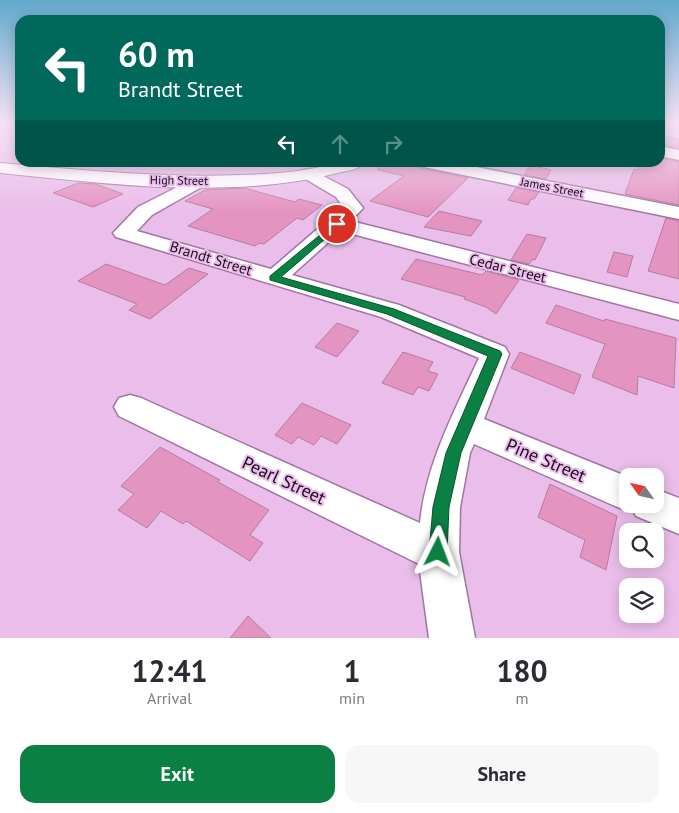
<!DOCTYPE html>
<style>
:root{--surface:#fff;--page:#f7f7f7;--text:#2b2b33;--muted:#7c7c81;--accent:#0b8043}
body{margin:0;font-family:"PT Sans",sans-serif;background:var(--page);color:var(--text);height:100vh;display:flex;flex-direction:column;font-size:19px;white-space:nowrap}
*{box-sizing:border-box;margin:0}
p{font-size:16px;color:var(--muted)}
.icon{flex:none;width:28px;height:28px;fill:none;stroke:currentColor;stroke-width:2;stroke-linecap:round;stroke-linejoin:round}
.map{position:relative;height:638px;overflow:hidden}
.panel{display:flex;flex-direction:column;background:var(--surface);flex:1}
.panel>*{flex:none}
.top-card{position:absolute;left:15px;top:15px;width:650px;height:152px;border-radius:15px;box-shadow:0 2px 12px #0003;background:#00695c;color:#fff;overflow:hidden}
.needle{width:32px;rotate:304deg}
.buttons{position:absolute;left:619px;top:468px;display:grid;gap:10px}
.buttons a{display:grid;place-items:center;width:45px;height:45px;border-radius:10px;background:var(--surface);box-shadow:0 2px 12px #0003;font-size:25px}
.pin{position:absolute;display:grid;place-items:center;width:42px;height:42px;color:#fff;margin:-21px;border:2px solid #fff;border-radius:50%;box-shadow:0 1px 5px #0007}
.me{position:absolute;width:55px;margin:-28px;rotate:3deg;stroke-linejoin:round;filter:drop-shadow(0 0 4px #0008)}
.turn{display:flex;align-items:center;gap:18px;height:105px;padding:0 20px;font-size:22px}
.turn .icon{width:65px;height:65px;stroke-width:2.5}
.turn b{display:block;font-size:35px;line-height:42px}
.lanes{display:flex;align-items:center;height:48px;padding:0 20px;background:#0003;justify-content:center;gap:25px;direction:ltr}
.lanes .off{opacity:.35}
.eta{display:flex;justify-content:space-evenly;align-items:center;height:85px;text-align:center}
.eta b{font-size:30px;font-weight:700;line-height:35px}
.action{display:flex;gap:10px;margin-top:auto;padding:10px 20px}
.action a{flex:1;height:58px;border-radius:15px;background:var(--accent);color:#fff;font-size:20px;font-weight:700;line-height:58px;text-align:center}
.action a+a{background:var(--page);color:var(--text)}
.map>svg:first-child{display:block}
</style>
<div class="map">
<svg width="679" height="638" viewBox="0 0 679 638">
<rect width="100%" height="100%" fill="#eabdea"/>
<path fill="#e494c1" stroke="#b47d9b" d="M 660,136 L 679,139 L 679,148 L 660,144 Z
M 660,158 L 679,162 L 679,205 L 625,194 L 634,169 L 638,170 L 640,162 L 660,162 Z
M 379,162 L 414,162 L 417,167 L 424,169 L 468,178 L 428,217 L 370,201 L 404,176 L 378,170 Z
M 530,165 L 551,170 L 546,179 L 524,175 Z
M 78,183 L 96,184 L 123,194 L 93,207 L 53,193 Z
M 244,188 L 295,202 L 299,199 L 322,205 L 303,220 L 297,218 L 264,244 L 259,243 L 255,246 L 188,226 L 213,209 L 185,201 L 205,190 Z
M 516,188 L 539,192 L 534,199 L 531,199 L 528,205 L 508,200 Z
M 439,211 L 482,221 L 471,236 L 424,227 Z
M 666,218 L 679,221 L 679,279 L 648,271 Z
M 527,234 L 546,238 L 535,260 L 533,259 L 529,264 L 511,260 Z
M 614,252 L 633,256 L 627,277 L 607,272 Z
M 416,259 L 482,275 L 486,271 L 519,280 L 496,314 L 486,307 L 464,299 L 465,297 L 401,279 Z
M 106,264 L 165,285 L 189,268 L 208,274 L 150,319 L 129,310 L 137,304 L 78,281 Z
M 556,305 L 604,321 L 605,319 L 676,338 L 674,388 L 638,376 L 637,395 L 592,377 L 605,344 L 546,323 Z
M 337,323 L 359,331 L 337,357 L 315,347 Z
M 403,352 L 433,362 L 428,371 L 438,374 L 429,391 L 418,387 L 413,395 L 382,383 Z
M 520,352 L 581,375 L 574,394 L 511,368 Z
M 302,403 L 351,425 L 337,444 L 321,436 L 314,445 L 298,437 L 292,444 L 275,435 Z
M 160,447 L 220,480 L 218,482 L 269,510 L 250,535 L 263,543 L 250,561 L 186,521 L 183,524 L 161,511 L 147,528 L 118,510 L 134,494 L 121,486 Z
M 550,484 L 617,516 L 606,570 L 580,557 L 585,540 L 538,517 Z
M 248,616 L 271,638 L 230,638 Z"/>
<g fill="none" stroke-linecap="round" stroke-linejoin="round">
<g stroke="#9f76a0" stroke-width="3">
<path id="minor" d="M 660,146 L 679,150 L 679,160 L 660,156 Z
M 416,162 L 451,162 L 679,207 L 679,219 L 424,167 L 418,165 Z
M 310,169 L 348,189 L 363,208 L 351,221 L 679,304 L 679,320 L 341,231 L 292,275 L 399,305 L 505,347 L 509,354 L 484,419 L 628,477 L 628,504 L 655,504 L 655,489 L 679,498 L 679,534 L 636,516 L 632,509 L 628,511 L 615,506 L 474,444 L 470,453 L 460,507 L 459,552 L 475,638 L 429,638 L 419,564 L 119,416 L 114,407 L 119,398 L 130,395 L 141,398 L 420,523 C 426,464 454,412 479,358 L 381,317 L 116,237 L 113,233 L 138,207 L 199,176 L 205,177 L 208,181 L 205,185 L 152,215 L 137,231 L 271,269 L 343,207 L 336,197 L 304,178 L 302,174 L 304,170 Z"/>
</g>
<g stroke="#9f76a0" stroke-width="2">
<path id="tertiary" d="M 338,162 L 365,162 C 360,170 346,171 337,173 C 231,200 108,184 0,173 L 0,163 C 80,170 160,178 240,175 C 273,174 307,172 338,162 Z"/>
</g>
<use href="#minor" fill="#fff" fill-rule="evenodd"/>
<use href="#tertiary" fill="#fff" fill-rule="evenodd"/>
</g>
<linearGradient id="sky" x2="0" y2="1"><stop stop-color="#61a9cc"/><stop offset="0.58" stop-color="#f6e1f6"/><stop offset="1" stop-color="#f6e1f6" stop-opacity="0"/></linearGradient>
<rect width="679" height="212" fill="url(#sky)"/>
<path fill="#0b8043" stroke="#07532c" d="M 337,221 L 340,222 L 340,226 L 281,277 L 394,309 L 500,351 L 502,354 L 461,453 L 449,507 L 447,552 L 445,559 L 438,561 L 432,559 L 429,552 L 433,507 L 446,453 L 488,356 L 387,314 L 270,280 L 270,276 Z"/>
<g text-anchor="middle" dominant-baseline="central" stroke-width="4" stroke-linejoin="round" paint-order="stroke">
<g font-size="12" fill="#1c0d1d" stroke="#eabdea">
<text transform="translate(179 180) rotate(1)">High Street</text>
<text transform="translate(552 187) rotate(11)">James Street</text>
</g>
<g font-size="15" fill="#1c0d1d" stroke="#eabdea">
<text transform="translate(211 258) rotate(17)">Brandt Street</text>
<text transform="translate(508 268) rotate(14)">Cedar Street</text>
</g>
<g font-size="18" fill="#1c0d1d" stroke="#eabdea">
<text transform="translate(546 460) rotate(23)">Pine Street</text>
<text transform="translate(284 480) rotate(25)">Pearl Street</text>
</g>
</g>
</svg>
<div class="buttons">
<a><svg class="needle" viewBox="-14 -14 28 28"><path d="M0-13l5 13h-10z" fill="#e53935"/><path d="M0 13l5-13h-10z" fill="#7c7c81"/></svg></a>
<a><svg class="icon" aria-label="search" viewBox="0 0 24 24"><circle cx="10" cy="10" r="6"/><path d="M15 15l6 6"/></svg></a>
<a><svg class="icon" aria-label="layers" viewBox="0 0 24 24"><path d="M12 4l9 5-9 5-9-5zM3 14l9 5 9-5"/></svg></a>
</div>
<div class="pin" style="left:337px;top:224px;background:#d93025"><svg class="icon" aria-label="arrive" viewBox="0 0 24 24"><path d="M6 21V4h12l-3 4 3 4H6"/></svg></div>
<svg class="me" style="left:438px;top:552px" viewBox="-20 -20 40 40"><path d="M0-17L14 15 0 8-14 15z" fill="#0b8043" stroke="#fff" stroke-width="4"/></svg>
<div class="top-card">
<div class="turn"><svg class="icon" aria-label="left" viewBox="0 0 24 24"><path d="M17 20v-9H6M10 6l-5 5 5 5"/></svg><div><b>60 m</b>Brandt Street</div></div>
<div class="lanes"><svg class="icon" aria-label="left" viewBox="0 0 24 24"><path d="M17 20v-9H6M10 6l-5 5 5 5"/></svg><svg class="icon off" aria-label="ahead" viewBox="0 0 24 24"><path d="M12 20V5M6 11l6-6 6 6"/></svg><svg class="icon off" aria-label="right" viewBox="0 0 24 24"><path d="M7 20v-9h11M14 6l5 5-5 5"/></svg></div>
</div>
</div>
<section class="panel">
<div class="eta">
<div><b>12:41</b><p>Arrival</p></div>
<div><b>1</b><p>min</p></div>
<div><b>180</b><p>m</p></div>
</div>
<div class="action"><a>Exit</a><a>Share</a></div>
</section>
